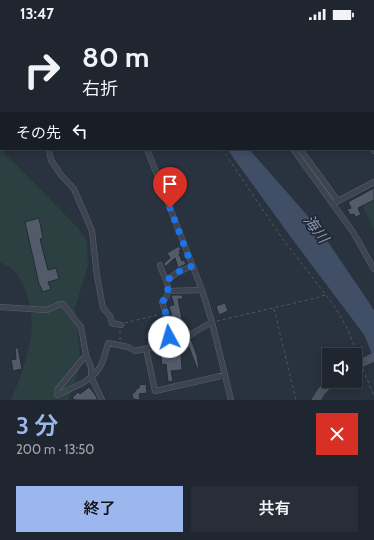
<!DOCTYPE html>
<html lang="ja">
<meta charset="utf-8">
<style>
:root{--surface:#1f262f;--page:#272e37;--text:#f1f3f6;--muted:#a1a5aa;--line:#3c434b;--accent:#9bb7ed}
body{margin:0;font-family:Cabin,"Noto Sans JP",sans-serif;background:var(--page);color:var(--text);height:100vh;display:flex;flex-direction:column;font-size:15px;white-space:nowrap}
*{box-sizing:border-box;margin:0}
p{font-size:13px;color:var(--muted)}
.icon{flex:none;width:22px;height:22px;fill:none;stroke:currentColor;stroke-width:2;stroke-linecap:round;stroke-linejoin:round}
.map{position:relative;height:372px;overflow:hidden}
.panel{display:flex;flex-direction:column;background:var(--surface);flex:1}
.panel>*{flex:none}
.hud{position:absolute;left:0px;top:0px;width:374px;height:122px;box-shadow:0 2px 10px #0003,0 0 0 1px var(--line);background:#1f262f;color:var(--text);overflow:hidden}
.fabs{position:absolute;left:322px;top:320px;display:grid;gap:8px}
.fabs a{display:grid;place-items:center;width:40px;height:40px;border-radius:0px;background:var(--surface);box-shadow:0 2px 10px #0003,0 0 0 1px var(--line);font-size:20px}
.pin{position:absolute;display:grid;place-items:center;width:34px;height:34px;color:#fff;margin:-41px -17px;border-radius:50% 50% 50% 0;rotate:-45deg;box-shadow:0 0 4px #0007}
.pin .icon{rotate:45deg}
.me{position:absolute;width:44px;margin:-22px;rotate:354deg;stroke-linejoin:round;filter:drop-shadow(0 0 3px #0008)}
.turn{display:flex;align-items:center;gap:14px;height:84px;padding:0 16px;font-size:18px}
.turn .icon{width:52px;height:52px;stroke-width:2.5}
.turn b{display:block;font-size:28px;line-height:34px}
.then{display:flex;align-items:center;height:38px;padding:0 16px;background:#0003;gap:8px;font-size:15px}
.round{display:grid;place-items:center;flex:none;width:42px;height:42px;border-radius:0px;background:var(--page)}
.headline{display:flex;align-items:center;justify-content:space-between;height:68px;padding:0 16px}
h1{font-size:24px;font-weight:600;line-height:30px;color:var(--accent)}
.button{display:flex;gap:8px;margin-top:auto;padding:8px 16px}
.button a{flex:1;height:46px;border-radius:0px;background:var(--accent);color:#111;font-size:16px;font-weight:600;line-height:46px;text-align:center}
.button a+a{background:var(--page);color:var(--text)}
.status{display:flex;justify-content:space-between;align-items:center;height:28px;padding:0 20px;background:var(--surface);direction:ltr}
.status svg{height:11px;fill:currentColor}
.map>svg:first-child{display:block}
</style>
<div class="status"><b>13:47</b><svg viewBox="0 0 49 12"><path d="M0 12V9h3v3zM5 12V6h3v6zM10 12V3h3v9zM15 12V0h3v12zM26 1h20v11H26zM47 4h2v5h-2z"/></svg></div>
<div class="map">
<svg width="374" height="372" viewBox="0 0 374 372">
<rect width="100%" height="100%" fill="#29323f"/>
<path fill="#2c3f41" d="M 0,121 L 49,170 L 78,200 L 87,213 L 88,237 L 75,280 L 81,336 L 72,363 L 68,372 L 11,372 C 19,353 26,334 30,314 C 35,293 29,258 13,242 C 10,239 4,237 0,234 Z
M 374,172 L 374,202 L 363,178 Z"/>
<path fill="#414f66" d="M 227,121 L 249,121 L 320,202 L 374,282 L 374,332 L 365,308 L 290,208 Z"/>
<path fill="#535b6a" stroke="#242b37" d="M 374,160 L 374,172 L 358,180 L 361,187 L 355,189 L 354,186 L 350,187 L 347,181 L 351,180 L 348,174 Z
M 39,190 L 43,210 L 40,211 L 48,242 L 56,240 L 59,251 L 48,254 L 51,261 L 43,264 L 39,256 L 25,194 Z
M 179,218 L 181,222 L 179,223 L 181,226 L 179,226 L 182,233 L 184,232 L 186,236 L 178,240 L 175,230 L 165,239 L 164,235 L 170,230 L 167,225 Z
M 171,267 L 182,267 L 183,271 L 178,271 L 183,296 L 185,296 L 188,304 L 186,304 L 186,303 L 177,305 L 175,296 L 174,296 L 169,278 L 174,277 Z
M 225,275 L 228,283 L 219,287 L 216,278 Z
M 164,299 L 164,312 L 148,316 L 147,304 Z
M 191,311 L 197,328 L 199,340 L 197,340 L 189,319 L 182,322 L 179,315 Z
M 15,320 L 18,320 L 22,341 L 13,343 L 11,332 L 16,331 Z
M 165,320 L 166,324 L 172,320 L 174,325 L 181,324 L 182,342 L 171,343 L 173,353 L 168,354 L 166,336 L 162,337 L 160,322 Z
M 146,356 L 147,365 L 139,366 L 140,372 L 133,371 L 132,366 L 136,363 L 136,361 L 139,360 L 139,357 Z
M 89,359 L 94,365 L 98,372 L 75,372 L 72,370 L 78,364 L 80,366 Z"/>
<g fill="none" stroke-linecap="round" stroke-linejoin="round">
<g stroke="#5b626d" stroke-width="6">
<path id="street" d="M 20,0 L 21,1
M 99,0 L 100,1
M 217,0 L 218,1
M 338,0 L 338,1
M 268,1 L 272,0
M 373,37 L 374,37
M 373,120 L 374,123
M 49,121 L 51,132 L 61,147 L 74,161 L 92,203 L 97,248 L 103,280 L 110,288 L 112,295 L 121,297
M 147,121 L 202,262 L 212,294 L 231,372
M 293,121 L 353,204 L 374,241
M 300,121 L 338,173
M 336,174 L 374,154
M 160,237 C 164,251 175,262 162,274 L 168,292 L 169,309 L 171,315
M 166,253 L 178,244 L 192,238
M 168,263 L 202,262
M 0,279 L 47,282 L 60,276 L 63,276 L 81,299 L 86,327 L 58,361 L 57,367 C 71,360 91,354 100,339 C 104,332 106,322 108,315 L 128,319 L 135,323 L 171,315 L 176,312 L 188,308 L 212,294
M 146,321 L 155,363 L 225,347
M 86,327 L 91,339 L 91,348 L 102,372"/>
</g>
<g stroke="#5b626d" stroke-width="8">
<path id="secondary" d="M 355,338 L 374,329
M 316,372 L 321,364 L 331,353"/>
</g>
<path stroke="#4b5c5f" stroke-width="1" stroke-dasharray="3 3" stroke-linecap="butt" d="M 144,0 L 144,1
M 210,0 L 210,1
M 222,121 L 282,210 L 335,279 L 347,300 L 359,330
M 274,281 L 296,372
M 217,293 L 316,270 L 325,267
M 125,295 L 161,286
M 120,312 L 120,302
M 363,341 L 374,368"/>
<use href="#street" stroke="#3d444f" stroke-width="5"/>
<use href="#secondary" stroke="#4c5362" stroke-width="7"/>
</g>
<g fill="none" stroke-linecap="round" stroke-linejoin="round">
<path stroke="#1a73e8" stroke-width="7" stroke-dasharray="0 12.6" d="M 169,309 L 168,292 L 162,274 C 169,267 169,263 166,253 L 178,244 L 192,238 L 170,180"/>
</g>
<g text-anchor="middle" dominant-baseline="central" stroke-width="3.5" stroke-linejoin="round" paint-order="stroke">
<g font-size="15" font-style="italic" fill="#8595ad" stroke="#222935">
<text transform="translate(316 201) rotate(53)">海川</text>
</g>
</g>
</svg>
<div class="fabs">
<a><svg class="icon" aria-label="sound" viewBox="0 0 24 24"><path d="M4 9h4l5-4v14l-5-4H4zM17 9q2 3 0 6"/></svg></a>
</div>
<div class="pin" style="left:170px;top:180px;background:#d93025"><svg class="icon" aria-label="arrive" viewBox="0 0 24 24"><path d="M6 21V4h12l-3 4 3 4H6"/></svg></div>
<svg class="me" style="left:169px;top:309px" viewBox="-20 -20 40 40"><circle r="19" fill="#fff"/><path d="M0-13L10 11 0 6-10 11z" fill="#1a73e8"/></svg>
<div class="hud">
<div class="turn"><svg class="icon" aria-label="right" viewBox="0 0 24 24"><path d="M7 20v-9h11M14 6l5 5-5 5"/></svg><div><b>80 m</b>右折</div></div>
<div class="then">その先<svg class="icon" aria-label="left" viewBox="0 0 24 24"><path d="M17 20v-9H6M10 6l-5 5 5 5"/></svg></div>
</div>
</div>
<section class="panel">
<div class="headline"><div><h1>3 分</h1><p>200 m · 13:50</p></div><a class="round" style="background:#d93025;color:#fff"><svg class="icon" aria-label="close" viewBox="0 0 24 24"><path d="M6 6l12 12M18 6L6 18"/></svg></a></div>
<div class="button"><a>終了</a><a>共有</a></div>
</section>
